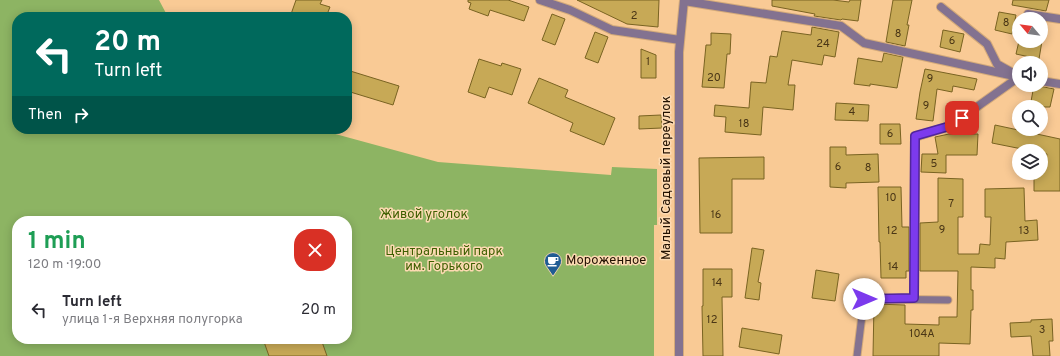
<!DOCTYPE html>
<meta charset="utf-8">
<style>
:root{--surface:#fff;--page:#f2f2f3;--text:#2b2b33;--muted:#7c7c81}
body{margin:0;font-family:Overpass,sans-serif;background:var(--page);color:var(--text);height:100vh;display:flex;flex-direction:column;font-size:15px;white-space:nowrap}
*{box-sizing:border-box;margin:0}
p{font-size:13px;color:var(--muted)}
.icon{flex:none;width:22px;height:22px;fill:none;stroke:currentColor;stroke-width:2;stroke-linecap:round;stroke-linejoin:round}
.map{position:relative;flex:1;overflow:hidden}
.panel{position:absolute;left:12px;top:216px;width:340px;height:128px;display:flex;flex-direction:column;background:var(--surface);border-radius:16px;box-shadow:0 2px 10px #0003}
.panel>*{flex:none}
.banner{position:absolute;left:12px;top:12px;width:340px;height:122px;border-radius:16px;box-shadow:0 2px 10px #0003;background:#00695c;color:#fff;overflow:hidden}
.needle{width:26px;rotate:299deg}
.controls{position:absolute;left:1012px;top:12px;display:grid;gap:8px}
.controls a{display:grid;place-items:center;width:36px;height:36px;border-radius:50%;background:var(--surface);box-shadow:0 2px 10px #0003;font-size:20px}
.pin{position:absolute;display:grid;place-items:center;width:34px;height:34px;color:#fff;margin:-17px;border-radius:8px;box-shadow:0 2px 6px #0006}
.me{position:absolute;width:44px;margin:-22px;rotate:90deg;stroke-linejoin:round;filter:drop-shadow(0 0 3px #0008)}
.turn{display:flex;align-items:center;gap:14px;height:84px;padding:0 16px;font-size:18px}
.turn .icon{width:52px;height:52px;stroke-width:2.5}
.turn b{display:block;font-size:28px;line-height:34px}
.then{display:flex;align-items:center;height:38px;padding:0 16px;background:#0003;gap:8px;font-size:15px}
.round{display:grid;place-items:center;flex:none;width:42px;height:42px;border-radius:16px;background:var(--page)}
.summary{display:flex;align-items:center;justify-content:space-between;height:68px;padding:0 16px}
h1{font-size:24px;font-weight:700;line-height:30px;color:#1e9e55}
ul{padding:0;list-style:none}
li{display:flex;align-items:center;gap:12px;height:52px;padding:0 16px}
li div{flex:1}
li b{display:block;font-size:15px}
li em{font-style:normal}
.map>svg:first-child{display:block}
</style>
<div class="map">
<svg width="1060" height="356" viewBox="0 0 1060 356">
<rect width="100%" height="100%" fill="#f9ca95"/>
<path fill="#8db463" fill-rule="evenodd" d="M 0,0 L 159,0 L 168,17 L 17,17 L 17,129 L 317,129 L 438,162 L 611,175 L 612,167 L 657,169 L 657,225 L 654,225 L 654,356 L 0,356 ZM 17,221 L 347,221 L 347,339 L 17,339 Z"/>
<path fill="#c7a956" stroke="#796322" d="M 296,0 L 322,0 L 320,4 L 330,7 L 326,17 L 290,17 Z
M 468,0 L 508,0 L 529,7 L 524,21 L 490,10 L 488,16 L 469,9 L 471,3 L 468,2 Z
M 577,0 L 659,0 L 658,27 L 627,24 Z
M 772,0 L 833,0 L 849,2 L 850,0 L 861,0 L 858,21 L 842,19 L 841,20 L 814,16 L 815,14 L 772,6 Z
M 893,0 L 912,0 L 907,25 L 909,25 L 905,46 L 886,42 Z
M 1013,0 L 1049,0 L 1046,11 L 1012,5 Z
M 999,12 L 1016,15 L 1012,34 L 995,30 Z
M 552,14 L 565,19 L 555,45 L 542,40 Z
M 812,27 L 839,32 L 835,57 L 824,55 L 822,65 L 792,60 L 788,85 L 795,85 L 793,110 L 763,107 L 761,135 L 725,132 L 726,117 L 714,116 L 715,105 L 749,108 L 751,82 L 766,83 L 770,56 L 777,57 L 782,31 L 811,35 Z
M 943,30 L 964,34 L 960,52 L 940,47 Z
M 595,32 L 608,37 L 598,63 L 585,58 Z
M 711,33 L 731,34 L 730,54 L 727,54 L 724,88 L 702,87 L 706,45 L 711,45 Z
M 1019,41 L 1042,41 L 1039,59 L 1016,54 Z
M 641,49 L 656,55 L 656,78 L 641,78 Z
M 884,53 L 903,57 L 897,88 L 870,84 L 870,86 L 854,84 L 858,58 L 882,62 Z
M 479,59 L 501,66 L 502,63 L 521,69 L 512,95 L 489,87 L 485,98 L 468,92 Z
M 925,69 L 977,79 L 974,90 L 953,86 L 952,92 L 937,89 L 933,121 L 916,119 L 920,92 Z
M 347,70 L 399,86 L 393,105 L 347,91 Z
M 539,78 L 568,90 L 565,97 L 615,118 L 604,145 L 570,131 L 573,123 L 528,103 Z
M 1034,85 L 1054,89 L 1050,107 L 1030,107 Z
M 836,103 L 869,105 L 868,121 L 835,120 Z
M 661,115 L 662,128 L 639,129 L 639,116 Z
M 880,124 L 900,124 L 901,144 L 880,144 Z
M 995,125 L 1060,139 L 1060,191 L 1034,191 L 1034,174 L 1043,174 L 1047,154 L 1041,153 L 1041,151 L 1032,151 L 992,143 Z
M 949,134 L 978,134 L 977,155 L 946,155 L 946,173 L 921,172 L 922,154 L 938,154 L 935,137 Z
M 830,147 L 846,147 L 846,155 L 878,154 L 879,182 L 846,183 L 846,188 L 830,187 Z
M 764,157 L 764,179 L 732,179 L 732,233 L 700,233 L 699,158 Z
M 938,178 L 963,179 L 963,217 L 958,217 L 958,254 L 979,254 L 980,244 L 990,245 L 991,217 L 985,217 L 985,189 L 1024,188 L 1025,221 L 1037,220 L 1038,240 L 1006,242 L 1005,259 L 995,258 L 995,268 L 971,267 L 971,290 L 973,290 L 973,310 L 971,310 L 970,344 L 939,343 L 939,356 L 873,356 L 874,304 L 905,305 L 905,324 L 939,325 L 939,317 L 957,317 L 958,271 L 920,271 L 920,223 L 938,222 Z
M 878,187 L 901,187 L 902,227 L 909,227 L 909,271 L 906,271 L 906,278 L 881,278 L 880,242 L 879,242 Z
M 752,248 L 764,250 L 758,282 L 761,283 L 759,300 L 745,298 Z
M 703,269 L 732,269 L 732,297 L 722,297 L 723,356 L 703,356 L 702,306 L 703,306 Z
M 816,270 L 839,274 L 835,301 L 812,298 Z
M 1052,319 L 1053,341 L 1049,341 L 1050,356 L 1033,356 L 1031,336 L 1011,337 L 1010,323 L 1031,322 L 1031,320 Z
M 742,328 L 782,335 L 779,354 L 739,347 Z
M 263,339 L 321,339 L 327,356 L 269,356 Z"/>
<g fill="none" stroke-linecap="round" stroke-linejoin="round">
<g stroke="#d2a97a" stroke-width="9">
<path id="service" d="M 857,356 L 864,299 L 948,300"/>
</g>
<g stroke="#d2a97a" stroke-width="10">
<path id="minor" d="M 540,0 L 570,10 L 612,30 L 680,40
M 684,1 L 841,26 L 864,43 L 1019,77
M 941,7 L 987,44 L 997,64 L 1013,73
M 1028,14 L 1060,19
M 1041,81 L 1060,84
M 914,298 L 915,137 L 950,126 L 1019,77
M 679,356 L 679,52 L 684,0"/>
</g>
<use href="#service" stroke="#837290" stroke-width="7"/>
<use href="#minor" stroke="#837290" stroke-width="8"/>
</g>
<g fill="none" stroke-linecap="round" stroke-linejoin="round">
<g stroke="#51269a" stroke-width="10">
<path id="route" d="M 864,299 L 914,298 L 915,136 L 950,126 L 962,118"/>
</g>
<use href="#route" stroke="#7c3aed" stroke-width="7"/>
</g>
<defs>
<g id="cafe-pin" transform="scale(0.9)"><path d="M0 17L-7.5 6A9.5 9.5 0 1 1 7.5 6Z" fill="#205c93" stroke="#fddab2"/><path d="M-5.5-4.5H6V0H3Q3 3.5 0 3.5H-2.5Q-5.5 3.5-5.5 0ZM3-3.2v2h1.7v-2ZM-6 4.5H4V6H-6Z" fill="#fff"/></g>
</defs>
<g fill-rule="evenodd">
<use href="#cafe-pin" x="553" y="261"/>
</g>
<g text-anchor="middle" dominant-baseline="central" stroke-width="3" stroke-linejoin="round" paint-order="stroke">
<g font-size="11" fill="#4a3616">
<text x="634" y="16">2</text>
<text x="1006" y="23">8</text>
<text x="898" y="34">8</text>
<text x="952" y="41">6</text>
<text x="823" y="44">24</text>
<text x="648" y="62">1</text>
<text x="714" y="78">20</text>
<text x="930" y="79">9</text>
<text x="926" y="106">9</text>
<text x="852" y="112">4</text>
<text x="744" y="124">18</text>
<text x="890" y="134">6</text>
<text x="934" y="164">5</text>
<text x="838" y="167">6</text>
<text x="868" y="168">8</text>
<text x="891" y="198">10</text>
<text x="951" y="204">7</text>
<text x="716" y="215">16</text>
<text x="942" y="230">9</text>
<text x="892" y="231">12</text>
<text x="1024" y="231">13</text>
<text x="893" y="267">14</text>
<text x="717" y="283">14</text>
<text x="712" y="320">12</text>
<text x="1042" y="330">3</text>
<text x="922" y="334">104А</text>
</g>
<g font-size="13" fill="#211000" stroke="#fddab2">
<text transform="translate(667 178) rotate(-90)">Малый Садовый переулок</text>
</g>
<g font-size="13" fill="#3d5f00" stroke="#fddab2">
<text x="424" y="215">Живой уголок</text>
<text x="444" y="252">Центральный парк<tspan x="444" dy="15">им. Горького</tspan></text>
</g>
<g font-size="13" fill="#211000" stroke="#fddab2" text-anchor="start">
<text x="566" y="261">Мороженное</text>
</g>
</g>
</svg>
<div class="controls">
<a><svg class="needle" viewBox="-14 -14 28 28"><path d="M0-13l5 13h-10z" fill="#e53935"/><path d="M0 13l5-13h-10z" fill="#7c7c81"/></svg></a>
<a><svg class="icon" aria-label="sound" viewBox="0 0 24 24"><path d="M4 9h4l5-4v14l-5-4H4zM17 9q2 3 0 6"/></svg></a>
<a><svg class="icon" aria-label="search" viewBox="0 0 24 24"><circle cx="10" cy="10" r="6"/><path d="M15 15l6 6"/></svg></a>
<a><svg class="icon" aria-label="layers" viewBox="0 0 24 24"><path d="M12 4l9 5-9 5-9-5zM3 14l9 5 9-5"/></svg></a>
</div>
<div class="pin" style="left:962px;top:118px;background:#d93025"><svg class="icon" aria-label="arrive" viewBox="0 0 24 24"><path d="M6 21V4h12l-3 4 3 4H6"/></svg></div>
<svg class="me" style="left:864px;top:299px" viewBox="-20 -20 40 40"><circle r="19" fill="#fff"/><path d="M0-13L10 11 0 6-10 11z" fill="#7c3aed"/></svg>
<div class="banner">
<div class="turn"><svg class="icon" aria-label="left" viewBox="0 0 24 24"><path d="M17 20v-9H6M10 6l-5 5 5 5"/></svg><div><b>20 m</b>Turn left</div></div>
<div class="then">Then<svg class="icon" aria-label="right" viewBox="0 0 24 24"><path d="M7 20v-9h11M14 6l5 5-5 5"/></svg></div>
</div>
<section class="panel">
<div class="summary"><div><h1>1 min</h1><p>120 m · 19:00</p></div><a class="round" style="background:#d93025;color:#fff"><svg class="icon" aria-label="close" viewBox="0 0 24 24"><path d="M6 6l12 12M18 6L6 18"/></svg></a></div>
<ul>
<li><svg class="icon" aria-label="left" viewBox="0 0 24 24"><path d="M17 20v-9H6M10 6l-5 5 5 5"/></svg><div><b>Turn left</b><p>улица 1-я Верхняя полугорка</p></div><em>20 m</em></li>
</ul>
</section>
</div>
